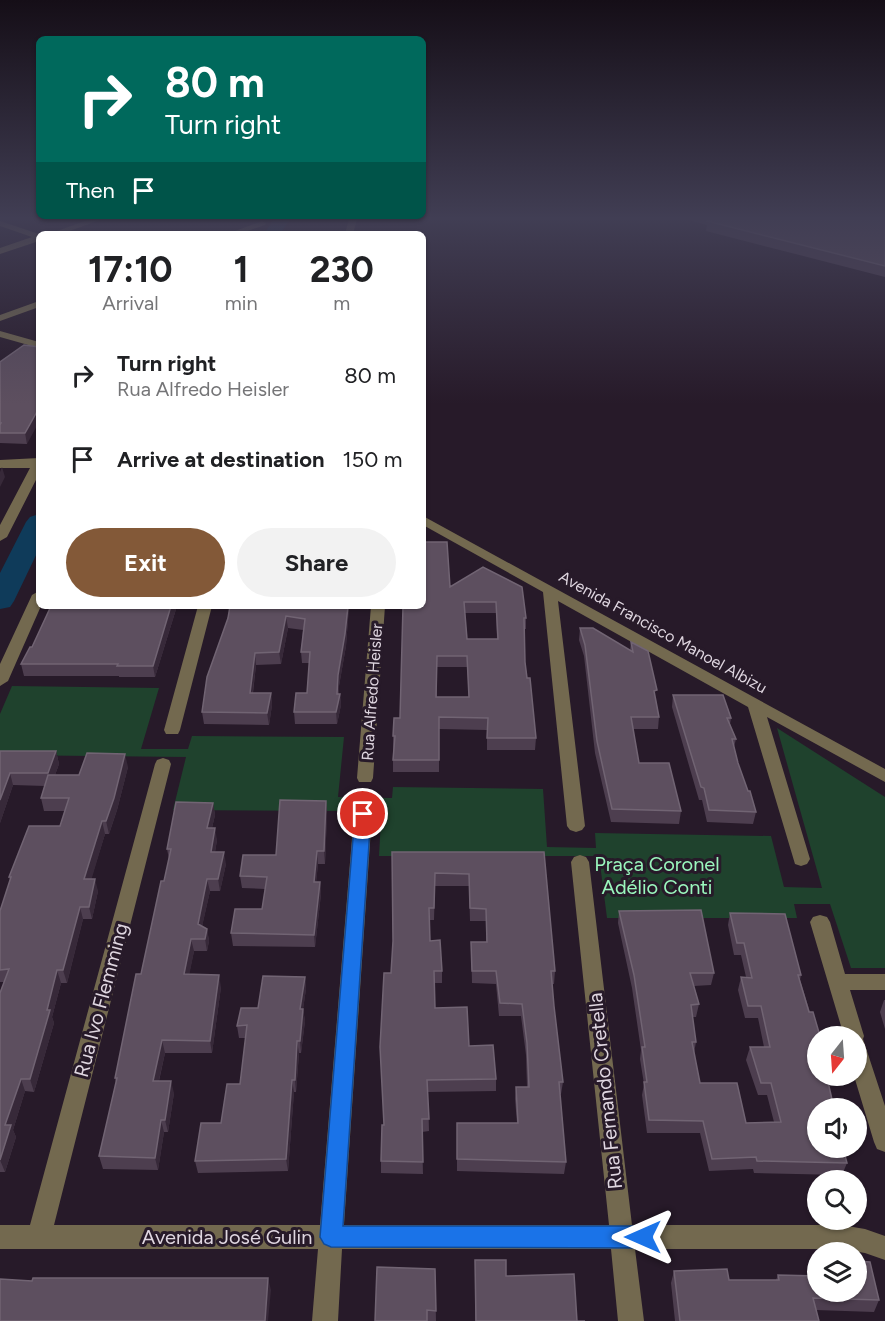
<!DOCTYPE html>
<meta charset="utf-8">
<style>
:root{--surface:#fff;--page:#f2f2f2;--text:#202124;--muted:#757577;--accent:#835938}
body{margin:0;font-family:Figtree,sans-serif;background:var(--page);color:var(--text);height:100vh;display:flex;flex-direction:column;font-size:22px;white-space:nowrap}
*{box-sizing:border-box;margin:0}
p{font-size:20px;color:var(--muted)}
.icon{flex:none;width:33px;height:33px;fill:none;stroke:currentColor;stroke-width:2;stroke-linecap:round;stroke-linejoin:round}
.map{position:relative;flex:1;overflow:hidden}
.details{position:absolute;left:36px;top:231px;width:390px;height:378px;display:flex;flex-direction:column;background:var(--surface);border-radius:9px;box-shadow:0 2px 4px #0004}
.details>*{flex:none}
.banner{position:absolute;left:36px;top:36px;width:390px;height:183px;border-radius:9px;box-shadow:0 2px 4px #0004;background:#00695c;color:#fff;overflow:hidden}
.needle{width:39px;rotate:197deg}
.fabs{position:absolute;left:807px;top:1026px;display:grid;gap:12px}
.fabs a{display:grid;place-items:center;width:60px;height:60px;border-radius:50%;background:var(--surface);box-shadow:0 2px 4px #0004;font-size:30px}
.pin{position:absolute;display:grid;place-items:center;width:51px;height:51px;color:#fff;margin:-26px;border:3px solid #fff;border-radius:50%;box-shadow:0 2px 6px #0007}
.me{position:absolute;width:66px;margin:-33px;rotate:270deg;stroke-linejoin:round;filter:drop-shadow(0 0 4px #0008)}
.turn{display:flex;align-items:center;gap:21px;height:126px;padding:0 30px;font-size:27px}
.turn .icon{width:78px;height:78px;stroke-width:2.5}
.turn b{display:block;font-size:42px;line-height:51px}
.then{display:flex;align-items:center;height:57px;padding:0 30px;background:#0003;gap:12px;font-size:22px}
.eta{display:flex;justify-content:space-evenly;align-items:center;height:102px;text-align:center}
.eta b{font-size:36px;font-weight:700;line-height:42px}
.action{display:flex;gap:12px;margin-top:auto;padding:12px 30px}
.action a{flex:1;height:69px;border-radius:36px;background:var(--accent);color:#fff;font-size:24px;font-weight:700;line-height:69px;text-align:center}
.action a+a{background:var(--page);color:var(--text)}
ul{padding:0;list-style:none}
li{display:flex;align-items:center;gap:18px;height:84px;padding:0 30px}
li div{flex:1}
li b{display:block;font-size:22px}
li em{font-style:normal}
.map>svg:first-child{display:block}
</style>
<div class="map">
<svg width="885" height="1321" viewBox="0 0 885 1321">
<rect width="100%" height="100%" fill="#271a29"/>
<path fill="#1f422d" d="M 12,686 L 159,688 L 141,749 L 188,749 L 192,736 L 344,737 L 338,797 L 392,798 L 393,787 L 543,789 L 547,847 L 596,848 L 595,833 L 771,836 L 784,887 L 822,888 L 777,728 L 885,797 L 885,968 L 851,968 L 830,904 L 794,904 L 797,918 L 607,918 L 599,856 L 379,856 L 382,801 L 345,801 L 344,811 L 173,810 L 186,757 L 0,755 L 0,714 Z"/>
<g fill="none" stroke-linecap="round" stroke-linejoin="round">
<path fill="#0f3b5a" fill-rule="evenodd" d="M 274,219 L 290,219 L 280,234 L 264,234 Z
M 39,514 L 39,549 L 14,601 L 10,607 L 0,609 L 0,573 L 26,522 L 30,517 Z"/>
<path fill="#73694f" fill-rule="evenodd" d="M 90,219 L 103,219 L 61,234 L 49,234 Z
M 349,219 L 357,219 L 353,234 L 345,234 Z
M 0,221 L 39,234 L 39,241 L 0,254 L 0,248 L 32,237 L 0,226 Z
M 262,221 L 266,223 L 265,225 L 239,234 L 227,234 Z
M 39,301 L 39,307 L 0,321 L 0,315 Z
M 0,331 L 39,342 L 39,348 L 0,337 Z
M 39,458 L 39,474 L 7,537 L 0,541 L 0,525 L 30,468 L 0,468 L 0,460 Z
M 423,516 L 885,769 L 885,782 L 767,717 L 810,859 L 807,864 L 801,866 L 795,864 L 748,707 L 558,601 L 585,826 L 582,830 L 576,832 L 570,830 L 567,826 L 543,592 L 423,525 Z
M 39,591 L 39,606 L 41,606 L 8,681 L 0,686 L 0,664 L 32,595 Z
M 198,606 L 212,606 L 180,730 L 178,734 L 166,734 L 164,730 Z
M 371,606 L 385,606 L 373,778 L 371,782 L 359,782 L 357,778 Z
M 163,758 L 169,760 L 171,764 L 54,1225 L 320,1225 L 354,814 L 357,810 L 363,808 L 369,810 L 372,814 L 344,1225 L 609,1225 L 571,862 L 574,857 L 580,855 L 586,857 L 589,862 L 632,1225 L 841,1225 L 865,1229 L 885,1236 L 885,1260 L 865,1253 L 841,1249 L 635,1249 L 644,1321 L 618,1321 L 611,1249 L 342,1249 L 338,1321 L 312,1321 L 318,1249 L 0,1249 L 0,1225 L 30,1225 L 155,764 L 157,760 Z
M 820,915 L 827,917 L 830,922 L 845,974 L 885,974 L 885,990 L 850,990 L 864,1036 L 863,1039 L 885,1106 L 885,1152 L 877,1149 L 874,1142 L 854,1076 L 856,1076 L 856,1036 L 844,1036 L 810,922 L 813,917 Z"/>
</g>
<path fill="#4d3e4f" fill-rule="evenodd" d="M 685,219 L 885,219 L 885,277 L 706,231 L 707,225 Z
M 24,345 L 27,444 L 0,443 L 0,362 Z
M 483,567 L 526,618 L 526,629 L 524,629 L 525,662 L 536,738 L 535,750 L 487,750 L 487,730 L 439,729 L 439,772 L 393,772 L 393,736 L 400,718 ZM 465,613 L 496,613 L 497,639 L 467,639 ZM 437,667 L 467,667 L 469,697 L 437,697 Z
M 177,606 L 155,677 L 119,677 L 119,676 L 24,676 L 21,664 L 32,647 Z
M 230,606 L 349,606 L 346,646 L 339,686 L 339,694 L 340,694 L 341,705 L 337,724 L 295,724 L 294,712 L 307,693 L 310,663 L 302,663 L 301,652 L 303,630 L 288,628 L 281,664 L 256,665 L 253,693 L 271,693 L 272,705 L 269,725 L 204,724 L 202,712 L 228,618 Z
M 580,628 L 630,650 L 631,642 L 656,700 L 659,717 L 658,729 L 633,729 L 639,763 L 681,811 L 679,824 L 611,822 L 595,753 L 584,656 L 579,640 Z
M 673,695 L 731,718 L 730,724 L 736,739 L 734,747 L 738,763 L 748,791 L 756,812 L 753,824 L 707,822 L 702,800 L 699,800 L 672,707 Z
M 0,751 L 56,751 L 59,764 L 55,775 L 79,775 L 128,767 L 117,810 L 109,834 L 105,834 L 91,879 L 98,891 L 92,919 L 83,919 L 67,983 L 61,983 L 52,1017 L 54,1023 L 34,1092 L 25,1091 L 13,1130 L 16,1137 L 5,1172 L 0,1172 L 0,993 L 4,982 L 0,982 L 0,911 L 10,880 L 9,877 L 60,826 L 65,811 L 44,811 L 41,798 L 45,786 L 13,785 L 0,823 Z
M 326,801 L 327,814 L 325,864 L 318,864 L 316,882 L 320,882 L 321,894 L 315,947 L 233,946 L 231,933 L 262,909 L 265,889 L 242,888 L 240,876 L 276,855 Z
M 213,803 L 215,815 L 212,828 L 217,840 L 215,852 L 226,864 L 220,891 L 210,891 L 202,926 L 207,929 L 209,941 L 207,951 L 194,951 L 189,974 L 221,987 L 212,1053 L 165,1053 L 159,1081 L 174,1093 L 168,1132 L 164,1132 L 158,1170 L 103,1169 L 99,1156 L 116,1083 L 115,1078 L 164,881 L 169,859 L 167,849 Z
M 392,852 L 544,852 L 555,971 L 554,984 L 552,984 L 554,1006 L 563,1082 L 561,1094 L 560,1094 L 566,1162 L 564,1174 L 457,1171 L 457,1123 L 517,1123 L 515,1099 L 516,1087 L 527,1087 L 526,1055 L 521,1016 L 499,1016 L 496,984 L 472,983 L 471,942 L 486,942 L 486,921 L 470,921 L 469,886 L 435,886 L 434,920 L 429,920 L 430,941 L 442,971 L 442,983 L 435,983 L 435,1008 L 496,1079 L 496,1091 L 428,1092 L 429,1131 L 422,1132 L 423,1174 L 381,1173 L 381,1161 L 384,1125 L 391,973 L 393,941 Z
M 619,911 L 714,973 L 711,985 L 694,986 L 699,1004 L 696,1017 L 692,1017 L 696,1042 L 694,1053 L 700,1083 L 746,1123 L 774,1122 L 767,1095 L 758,1095 L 746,1060 L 750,1047 L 764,1047 L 758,1018 L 745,1018 L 738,990 L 741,977 L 746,977 L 741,955 L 734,955 L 728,925 L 730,913 L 801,975 L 800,980 L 832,1082 L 829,1089 L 847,1163 L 842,1175 L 754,1173 L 753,1169 L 709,1171 L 700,1133 L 647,1133 L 642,1095 L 644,1084 L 640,1059 L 641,1050 L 632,988 L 618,923 Z
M 305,977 L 306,989 L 303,1009 L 305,1021 L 301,1053 L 299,1053 L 296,1092 L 294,1092 L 288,1171 L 198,1173 L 195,1161 L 221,1123 L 240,1084 L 246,1038 L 239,1038 L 237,1026 L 258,1008 Z
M 884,1000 L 885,1000 L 885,1029 L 880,1012 Z
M 475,1260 L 506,1276 L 577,1321 L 585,1321 L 475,1321 Z
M 435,1269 L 436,1321 L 375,1321 Z
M 674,1271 L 729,1280 L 776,1280 L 778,1275 L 879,1300 L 874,1312 L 816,1310 L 819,1321 L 675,1321 L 671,1283 Z"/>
<path fill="#372939" d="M 39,408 L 39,422 L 27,444 L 25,433 Z
M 2,467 L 5,477 L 0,487 L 0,472 Z
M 171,606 L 177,606 L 155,677 L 153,666 Z
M 348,606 L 349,606 L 346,646 L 339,686 L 338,702 L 340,694 L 341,705 L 337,724 L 336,712 L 338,675 Z
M 286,616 L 288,628 L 281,664 L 279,652 Z
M 255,653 L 256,665 L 251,705 L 250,693 Z
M 271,693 L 272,705 L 269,725 L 267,713 Z
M 56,751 L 59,764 L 51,786 L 48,773 Z
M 125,754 L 128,767 L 117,810 L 109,834 L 106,821 Z
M 10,773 L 13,785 L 0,823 L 0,800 Z
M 326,801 L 327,814 L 325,864 L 324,851 Z
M 213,803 L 215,815 L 209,840 L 207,828 Z
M 102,821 L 105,834 L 88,891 L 84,879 Z
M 215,828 L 217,840 L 213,864 L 211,852 Z
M 317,851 L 318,864 L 315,894 L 314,882 Z
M 224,852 L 226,864 L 220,891 L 218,879 Z
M 95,879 L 98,891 L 92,919 L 89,907 Z
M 207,879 L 210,891 L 200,936 L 198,924 Z
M 320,882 L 321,894 L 315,947 L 314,935 Z
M 80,907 L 83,919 L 67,983 L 63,970 Z
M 207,929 L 209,941 L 207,951 L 205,939 Z
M 191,939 L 194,951 L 187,987 L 184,974 Z
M 57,970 L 61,983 L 52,1017 L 54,1023 L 34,1092 L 30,1079 Z
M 219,975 L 221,987 L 212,1053 L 210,1041 Z
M 305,977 L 306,989 L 303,1009 L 305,1021 L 301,1053 L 300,1041 L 300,1009 Z
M 162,1040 L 165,1053 L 156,1093 L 153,1081 Z
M 297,1041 L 299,1053 L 296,1092 L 295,1080 Z
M 21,1079 L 25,1091 L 13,1130 L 16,1137 L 5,1172 L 0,1160 L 5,1125 Z
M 292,1080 L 294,1092 L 288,1171 L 286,1159 Z
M 171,1081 L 174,1093 L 168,1132 L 165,1120 Z
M 161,1120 L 164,1132 L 158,1170 L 155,1158 Z
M 268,1278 L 271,1290 L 268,1321 L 265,1321 Z"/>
<path fill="#5d4f5f" stroke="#716473" stroke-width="1.5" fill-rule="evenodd" d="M 711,219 L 885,219 L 885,266 L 707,221 Z
M 24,345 L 39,347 L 39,408 L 25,433 L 0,433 L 0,425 L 1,423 L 0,423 L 0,362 Z
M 423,542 L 447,542 L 450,587 L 483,567 L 522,587 L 526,618 L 524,618 L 525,662 L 527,678 L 530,678 L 536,738 L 487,738 L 488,718 L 439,717 L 439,760 L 393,760 L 395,736 L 393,736 L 394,718 L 400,718 L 403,606 L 423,606 ZM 464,602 L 496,602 L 498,639 L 467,639 ZM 437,656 L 467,656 L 469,697 L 436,697 Z
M 51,606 L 171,606 L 153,666 L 117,666 L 118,664 L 21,664 L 30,647 L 32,647 Z
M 230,606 L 348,606 L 345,634 L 338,675 L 337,694 L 340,694 L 336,712 L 294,712 L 296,693 L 307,693 L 310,652 L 301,652 L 305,619 L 286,616 L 279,652 L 255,653 L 250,693 L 271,693 L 267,713 L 202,712 L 207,677 L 228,618 Z
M 580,628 L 593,628 L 633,652 L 631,642 L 648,651 L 657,690 L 654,691 L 659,717 L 631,717 L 639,763 L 669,763 L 681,811 L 612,809 L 597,741 L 585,645 Z
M 673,695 L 723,695 L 731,718 L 727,718 L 736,739 L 732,739 L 738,763 L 748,791 L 750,791 L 756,812 L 709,810 L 704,788 L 701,787 Z
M 0,751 L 56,751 L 48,773 L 10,773 L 0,800 Z
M 87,753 L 125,754 L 114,798 L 106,821 L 102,821 L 84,879 L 95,879 L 89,907 L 80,907 L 63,970 L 57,970 L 47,1010 L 50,1010 L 30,1079 L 21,1079 L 5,1125 L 11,1125 L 0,1160 L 0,993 L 9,969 L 0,970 L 0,911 L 11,877 L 9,877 L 29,826 L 60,826 L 69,798 L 41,798 L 48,775 L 79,775 Z
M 280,800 L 326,801 L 324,851 L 317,851 L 314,882 L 320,882 L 314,935 L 231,933 L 235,909 L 262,909 L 267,877 L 240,876 L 243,855 L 276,855 Z
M 176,802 L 213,803 L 207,828 L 215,828 L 211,852 L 224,852 L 218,879 L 207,879 L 198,924 L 207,929 L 205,939 L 191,939 L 184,974 L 219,975 L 210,1041 L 162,1040 L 153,1081 L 171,1081 L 165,1120 L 161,1120 L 155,1158 L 99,1156 L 117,1078 L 115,1078 L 136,974 L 141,974 L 161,881 L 164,881 L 171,849 L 167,849 Z
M 392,852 L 544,852 L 555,971 L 551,971 L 554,1006 L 563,1082 L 559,1082 L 566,1162 L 457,1159 L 457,1123 L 518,1123 L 516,1087 L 529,1087 L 527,1043 L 522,1004 L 500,1003 L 496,971 L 472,971 L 471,942 L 487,942 L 486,909 L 470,908 L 469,874 L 435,873 L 434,908 L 429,908 L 430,941 L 440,940 L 442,971 L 434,971 L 435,1008 L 467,1007 L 469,1046 L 493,1045 L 496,1079 L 427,1080 L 429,1119 L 422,1119 L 423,1162 L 381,1161 L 382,1125 L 384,1125 L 380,1047 L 384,973 L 391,973 L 393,941 Z
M 701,910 L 714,973 L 690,973 L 699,1004 L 691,1005 L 696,1042 L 692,1042 L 700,1083 L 737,1083 L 746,1123 L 781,1122 L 771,1083 L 761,1083 L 750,1047 L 770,1047 L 761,1006 L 748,1006 L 741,977 L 752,978 L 744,943 L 737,943 L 730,913 L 785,914 L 801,975 L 798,975 L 809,1012 L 813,1012 L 820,1036 L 818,1036 L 818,1076 L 830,1076 L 832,1082 L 828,1082 L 834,1108 L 818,1108 L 818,1148 L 843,1148 L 847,1163 L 757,1161 L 756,1157 L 712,1159 L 703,1121 L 649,1120 L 644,1082 L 647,1082 L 642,1047 L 645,1047 L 634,975 L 619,911 Z
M 263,976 L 305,977 L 300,1009 L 303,1009 L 300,1041 L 297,1041 L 295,1080 L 292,1080 L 286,1159 L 195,1161 L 201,1123 L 221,1123 L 227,1084 L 240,1084 L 247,1025 L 237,1026 L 241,1008 L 258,1008 Z
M 475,1260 L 506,1260 L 506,1276 L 574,1274 L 577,1321 L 585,1321 L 476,1321 Z
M 856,1261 L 870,1262 L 879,1300 L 813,1298 L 819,1321 L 680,1321 L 674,1271 L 727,1269 L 729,1280 L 779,1280 L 778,1275 L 818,1276 L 818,1292 L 856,1292 Z
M 377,1267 L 435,1269 L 436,1311 L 427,1310 L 427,1321 L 375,1321 Z
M 33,1278 L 268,1278 L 265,1321 L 0,1321 L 0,1279 L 32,1281 Z"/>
<linearGradient id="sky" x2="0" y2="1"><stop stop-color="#150e17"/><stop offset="0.54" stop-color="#413e54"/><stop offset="1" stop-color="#413e54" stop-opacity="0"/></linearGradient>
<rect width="885" height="404" fill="url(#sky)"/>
<path fill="#1a73e8" stroke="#114b97" stroke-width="1.5" d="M 363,808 L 368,810 L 371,814 L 343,1226 L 643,1226 L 651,1230 L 654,1237 L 651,1245 L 643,1248 L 331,1247 L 324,1244 L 320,1237 L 355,814 L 357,810 Z"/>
<g text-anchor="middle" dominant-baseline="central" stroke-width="6" stroke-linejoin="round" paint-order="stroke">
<g font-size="16" fill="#dfd6e0" stroke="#271a29">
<text transform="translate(663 632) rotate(29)">Avenida Francisco Manoel Albizu</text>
<text transform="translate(372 692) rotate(-86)">Rua Alfredo Heisler</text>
</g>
<g font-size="20" fill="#9af6bd" stroke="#271a29">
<text x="657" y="864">Praça Coronel<tspan x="657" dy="23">Adélio Conti</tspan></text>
</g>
<g font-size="20" fill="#dfd6e0" stroke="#271a29">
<text transform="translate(101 1000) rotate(-75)">Rua Ivo Flemming</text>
<text transform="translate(605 1091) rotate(-96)">Rua Fernando Cretella</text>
<text x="227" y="1237">Avenida José Gulin</text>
</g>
</g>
</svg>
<div class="fabs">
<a><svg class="needle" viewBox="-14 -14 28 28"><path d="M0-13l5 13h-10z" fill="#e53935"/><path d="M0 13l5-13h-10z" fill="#757577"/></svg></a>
<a><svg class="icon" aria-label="sound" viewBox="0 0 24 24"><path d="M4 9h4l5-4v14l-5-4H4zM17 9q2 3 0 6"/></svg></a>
<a><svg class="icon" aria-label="search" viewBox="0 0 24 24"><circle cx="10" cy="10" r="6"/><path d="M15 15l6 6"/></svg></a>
<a><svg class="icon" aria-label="layers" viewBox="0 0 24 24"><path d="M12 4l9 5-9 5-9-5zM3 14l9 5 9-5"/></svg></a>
</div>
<div class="pin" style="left:363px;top:814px;background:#d93025"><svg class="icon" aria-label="arrive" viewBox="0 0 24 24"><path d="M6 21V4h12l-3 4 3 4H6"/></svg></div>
<svg class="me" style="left:643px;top:1237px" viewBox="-20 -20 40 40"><path d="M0-17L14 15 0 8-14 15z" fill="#1a73e8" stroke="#fff" stroke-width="4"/></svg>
<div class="banner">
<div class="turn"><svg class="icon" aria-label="right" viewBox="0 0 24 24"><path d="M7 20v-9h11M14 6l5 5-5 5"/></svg><div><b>80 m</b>Turn right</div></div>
<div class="then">Then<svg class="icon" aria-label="arrive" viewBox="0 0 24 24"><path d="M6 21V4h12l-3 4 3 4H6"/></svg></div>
</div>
<section class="details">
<div class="eta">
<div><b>17:10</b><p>Arrival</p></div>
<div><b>1</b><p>min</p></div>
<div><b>230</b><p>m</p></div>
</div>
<ul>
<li><svg class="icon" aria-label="right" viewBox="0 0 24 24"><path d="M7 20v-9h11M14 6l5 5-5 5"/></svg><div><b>Turn right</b><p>Rua Alfredo Heisler</p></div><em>80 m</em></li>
<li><svg class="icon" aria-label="arrive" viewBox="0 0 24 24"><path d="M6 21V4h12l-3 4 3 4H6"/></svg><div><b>Arrive at destination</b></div><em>150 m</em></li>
</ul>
<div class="action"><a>Exit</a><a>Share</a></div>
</section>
</div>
